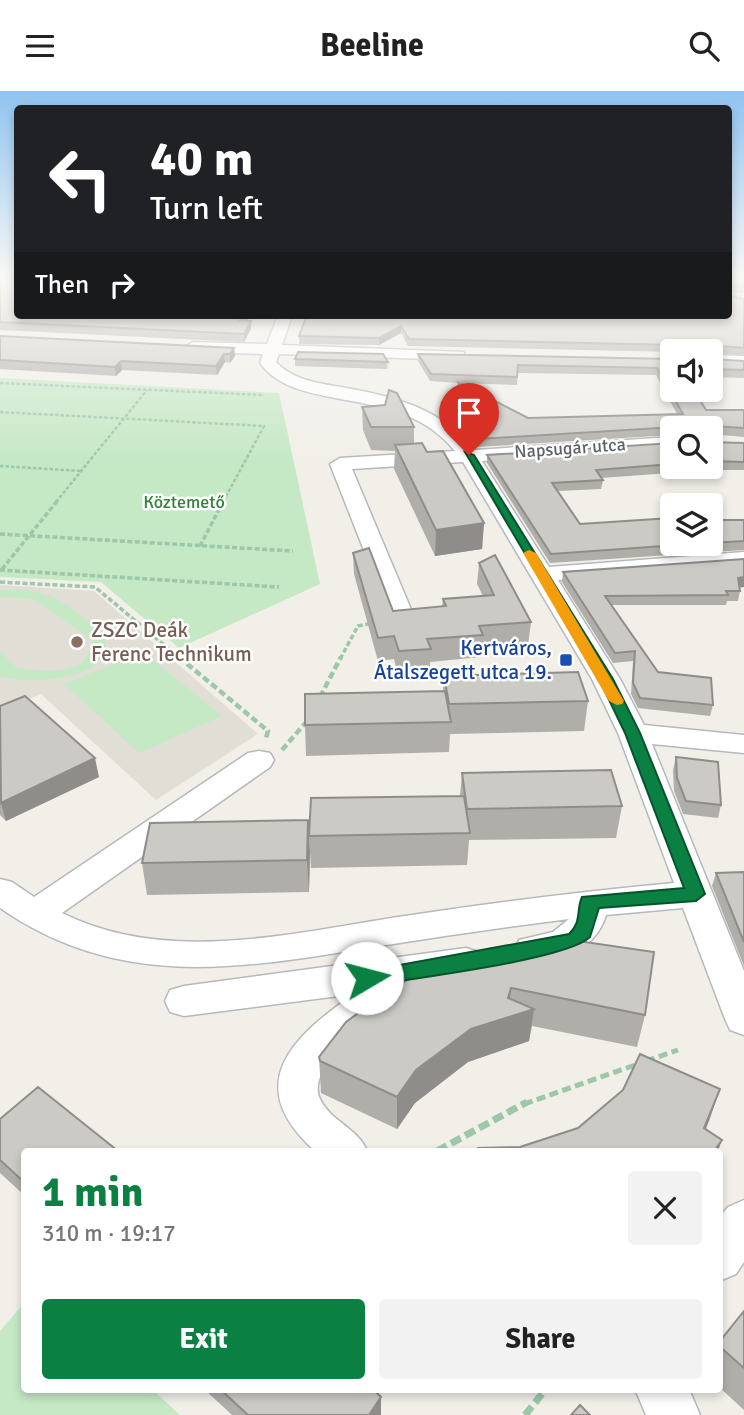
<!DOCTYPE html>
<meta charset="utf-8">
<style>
:root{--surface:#fff;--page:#f2f2f2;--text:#222;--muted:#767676;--accent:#0b8043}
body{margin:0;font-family:Signika,sans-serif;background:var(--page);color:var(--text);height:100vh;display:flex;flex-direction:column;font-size:26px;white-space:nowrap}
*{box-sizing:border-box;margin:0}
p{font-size:23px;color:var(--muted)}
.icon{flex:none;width:38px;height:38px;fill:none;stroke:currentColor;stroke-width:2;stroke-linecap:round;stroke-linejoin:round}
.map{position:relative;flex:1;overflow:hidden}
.details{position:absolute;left:21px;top:1057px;width:702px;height:245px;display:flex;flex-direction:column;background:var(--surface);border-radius:7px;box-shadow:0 4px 10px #0003}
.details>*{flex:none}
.top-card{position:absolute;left:14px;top:14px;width:718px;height:214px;border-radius:7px;box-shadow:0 4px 10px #0003;background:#202124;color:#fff;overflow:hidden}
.buttons{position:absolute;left:660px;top:248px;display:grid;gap:14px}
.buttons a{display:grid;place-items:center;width:63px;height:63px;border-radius:7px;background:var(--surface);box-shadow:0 4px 10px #0003;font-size:35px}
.pin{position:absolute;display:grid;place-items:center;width:60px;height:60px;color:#fff;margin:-72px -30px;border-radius:50% 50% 50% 0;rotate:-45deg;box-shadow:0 0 7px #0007}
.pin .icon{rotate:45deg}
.me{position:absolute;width:77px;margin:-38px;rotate:82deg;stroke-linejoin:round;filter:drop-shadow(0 0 5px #0008)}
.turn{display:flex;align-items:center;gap:24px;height:147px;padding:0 21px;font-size:32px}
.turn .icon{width:91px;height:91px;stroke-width:2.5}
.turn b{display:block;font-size:49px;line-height:60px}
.then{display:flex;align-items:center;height:66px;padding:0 21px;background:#0003;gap:14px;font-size:26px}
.round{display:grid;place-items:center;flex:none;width:74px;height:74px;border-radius:7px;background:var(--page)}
.summary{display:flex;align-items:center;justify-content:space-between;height:119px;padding:0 21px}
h1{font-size:42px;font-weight:700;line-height:52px;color:var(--accent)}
.cta{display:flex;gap:14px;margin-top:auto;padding:14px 21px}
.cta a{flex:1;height:80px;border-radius:7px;background:var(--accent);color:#fff;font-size:28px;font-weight:700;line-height:80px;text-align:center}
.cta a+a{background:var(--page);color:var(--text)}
header{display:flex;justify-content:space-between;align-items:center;height:91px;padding:0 21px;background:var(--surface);font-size:32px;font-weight:700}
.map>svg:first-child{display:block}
</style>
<header><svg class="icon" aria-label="menu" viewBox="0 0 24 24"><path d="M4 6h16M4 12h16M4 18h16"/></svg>Beeline<svg class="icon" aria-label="search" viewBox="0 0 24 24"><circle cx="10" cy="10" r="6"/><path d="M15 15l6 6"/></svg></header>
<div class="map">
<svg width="744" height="1324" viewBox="0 0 744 1324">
<rect width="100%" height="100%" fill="#f1efe8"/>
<path fill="#e1ded6" d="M 0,494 L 94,500 L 258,643 L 156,709 L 41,603 L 0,620 Z"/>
<path fill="#c5e8c5" d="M 0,287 L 279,302 L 320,493 L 179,557 L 101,491 L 0,486 Z
M 0,499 C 52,496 65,512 103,542 C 121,591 28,594 0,585 L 0,560 L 17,577 C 47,581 88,587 92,549 L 33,508 L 0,506 Z
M 143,561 L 222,625 L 139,662 L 64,593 Z
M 24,1212 L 24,1298 L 153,1299 L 180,1324 L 0,1324 L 0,1240 Z"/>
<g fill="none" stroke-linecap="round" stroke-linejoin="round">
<g stroke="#b5b8bc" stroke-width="3">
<path id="minor" d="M 278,224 L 292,224 L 282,254 L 464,261 L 464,267 L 458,269 L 279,263 L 276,271 C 295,291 321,292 346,297 C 397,306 441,318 475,359 L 672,346 L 672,358 L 482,370 L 549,476 L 744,461 L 744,475 L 558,489 L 620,588 L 644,634 L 744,644 L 744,662 L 652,653 L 744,880 L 744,944 L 730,939 L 725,928 L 683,817 L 606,824 C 596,859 553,880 519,869 L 514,859 L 519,849 L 553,841 L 569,828 C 506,836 443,845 380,855 C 243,877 122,901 0,817 L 0,788 L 12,791 L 34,806 L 248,662 L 259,660 L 270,662 L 274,669 L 270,676 L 62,822 C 171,876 298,840 412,824 C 500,811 586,800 674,792 L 618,642 L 592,588 L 463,371 L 352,378 L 413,523 L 410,528 L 392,528 L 389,523 L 330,373 L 340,367 L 455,360 C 400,291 299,325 260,272 L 263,263 L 193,261 L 185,256 L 193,251 L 267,253 Z
M 710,264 L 744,265 L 744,275 L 710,274 Z
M 466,857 L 479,861 L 484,871 L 479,881 L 424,892 L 421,897 C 395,914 302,970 320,1008 C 330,1030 358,1037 367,1060 L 315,1060 C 242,995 290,947 354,903 L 184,925 L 170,921 L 165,910 L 170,899 L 184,895 Z
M 744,1109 L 744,1171 L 736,1183 L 719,1190 L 719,1127 L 728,1116 Z
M 635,1298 L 689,1298 L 700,1324 L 646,1324 Z"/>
</g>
<path stroke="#9cc7a9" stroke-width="2.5" stroke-dasharray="3.5 2" stroke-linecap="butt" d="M 728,202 L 744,206
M 0,292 L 264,304
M 0,321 L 264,335 L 223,411
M 0,375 L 81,380
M 56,411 L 147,299"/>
<path stroke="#9cc7a9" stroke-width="3.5" stroke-dasharray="5 2.5" stroke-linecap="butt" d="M 0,443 L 293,460
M 200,455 L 224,409
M 2,478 L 58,409
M 0,479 L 279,496
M 0,491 L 95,496 L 181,568
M 340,568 L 358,535 L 373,532"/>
<path stroke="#9cc7a9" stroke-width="4.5" stroke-dasharray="7 3.5" stroke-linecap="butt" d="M 179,566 L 268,640 L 265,650
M 320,606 L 341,566
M 282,659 L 308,629"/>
<path stroke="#9cc7a9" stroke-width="5" stroke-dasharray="9 4.5" stroke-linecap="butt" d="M 646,970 L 678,959
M 524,1013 L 638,973"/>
<path stroke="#9cc7a9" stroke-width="7" stroke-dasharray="11 5" stroke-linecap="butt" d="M 437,1060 L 527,1011
M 525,1324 L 546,1298"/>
<use href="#minor" fill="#fff" fill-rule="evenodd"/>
</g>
<path fill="#afaea9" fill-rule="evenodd" d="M 728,187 L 744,187 L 744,203 L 728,200 Z
M 0,189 L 18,224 L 252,224 L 248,229 L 251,238 L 244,251 L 0,239 Z
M 744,208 L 744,265 L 710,261 L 672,261 L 408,255 L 401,242 L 379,254 L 299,253 L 299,245 L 306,224 L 728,224 Z
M 0,245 L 234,257 L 235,265 L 230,272 L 225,271 L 217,284 L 122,279 L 116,285 L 0,278 Z
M 418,263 L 672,268 L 706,319 L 744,319 L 744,346 L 711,343 L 710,338 L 672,338 L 672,344 L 477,356 L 458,299 L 458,292 L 430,290 L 418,270 ZM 518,282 L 656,284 L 677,323 L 528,327 L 459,292 L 517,294 Z
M 295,268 L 388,271 L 387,278 L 295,275 Z
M 710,268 L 744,270 L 744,287 L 710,286 Z
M 362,316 L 414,336 L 414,353 L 427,361 L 484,432 L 482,458 L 435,465 L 394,378 L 395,360 L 371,359 L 363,339 Z
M 710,351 L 744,352 L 744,379 L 711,379 L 601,387 L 603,389 L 601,398 L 558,400 L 580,433 L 672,453 L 710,453 L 710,429 L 744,429 L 744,459 L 550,472 L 487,372 L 487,364 L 672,352 L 672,376 L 710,376 Z
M 353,462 L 393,520 L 442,516 L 443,508 L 483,505 L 477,493 L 479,472 L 531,531 L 528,554 L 482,557 L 481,566 L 430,571 L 430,581 L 398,584 L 394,568 L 378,570 L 354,483 Z
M 744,468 L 744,496 L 739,496 L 740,500 L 738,510 L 727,510 L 726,514 L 612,514 L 658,581 L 713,614 L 710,625 L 638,617 L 631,603 L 633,570 L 613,572 L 562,491 L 563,481 Z
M 444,585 L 588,610 L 584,640 L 450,643 L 449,661 L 306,665 L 305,634 L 443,600 Z
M 0,615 L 99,686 L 6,730 L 0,724 Z
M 676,666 L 721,714 L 718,727 L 683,723 L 674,700 L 673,679 Z
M 462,682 L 622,715 L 616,747 L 469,749 L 467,774 L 311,777 L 309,745 L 460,705 Z
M 310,760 L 309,801 L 147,804 L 142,772 Z
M 744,781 L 744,875 L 712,795 L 716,782 Z
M 422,880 L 645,924 L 637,956 L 532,935 L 529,950 L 468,971 L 415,1012 L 397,1038 L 321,1002 L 319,966 Z
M 0,1028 L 24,1060 L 24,1104 L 0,1082 Z
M 744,1220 L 744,1319 L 719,1296 L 719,1251 Z
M 204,1298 L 373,1298 L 381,1306 L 381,1324 L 232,1324 Z"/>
<path fill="#8f8d8a" d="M 245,224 L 252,224 L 241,237 L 240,229 Z
M 251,230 L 251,238 L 244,251 L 244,243 Z
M 401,235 L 401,242 L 379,254 L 379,247 Z
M 234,257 L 235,265 L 230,272 L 230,263 Z
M 224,263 L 225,271 L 217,284 L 216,275 Z
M 121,270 L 122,279 L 116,285 L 115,276 Z
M 484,432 L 482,458 L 435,465 L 436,439 Z
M 744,486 L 744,496 L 736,497 L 738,487 Z
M 95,667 L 99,686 L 6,730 L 1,712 Z
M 308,729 L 310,760 L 309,801 L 307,769 Z
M 511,897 L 508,926 L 534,918 L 529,950 L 468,971 L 415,1012 L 397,1038 L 397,1006 L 416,979 L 471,938 L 508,907 Z
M 720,998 L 709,1030 L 697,1060 L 704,1037 Z
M 722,1049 L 718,1060 L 714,1060 Z
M 381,1306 L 381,1324 L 369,1324 Z"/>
<path fill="#cccac5" stroke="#8f8d8a" stroke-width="2" d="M 728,187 L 744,187 L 744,196 L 728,193 Z
M 0,189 L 18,189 L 18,224 L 245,224 L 240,229 L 251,230 L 244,243 L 0,231 Z
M 728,205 L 744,208 L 744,257 L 711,254 L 710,261 L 674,261 L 675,254 L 409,248 L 401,235 L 379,247 L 299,245 L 307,224 L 728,224 Z
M 0,245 L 234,257 L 230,263 L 224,263 L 216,275 L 121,270 L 115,276 L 0,269 Z
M 298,261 L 383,263 L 388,271 L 295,268 Z
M 418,263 L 672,268 L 672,299 L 694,299 L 706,319 L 744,319 L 744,337 L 712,335 L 710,345 L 710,338 L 675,338 L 675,336 L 478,348 L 458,291 L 528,327 L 683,323 L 657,277 L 518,274 L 517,286 L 431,283 Z
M 710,268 L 744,270 L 744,279 L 710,278 Z
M 389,299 L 397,302 L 414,336 L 371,336 L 362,316 L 385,314 Z
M 710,351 L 744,352 L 744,371 L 710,370 Z
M 422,352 L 427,361 L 443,360 L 484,432 L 436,439 L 395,354 Z
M 672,352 L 672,373 L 596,379 L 603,389 L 552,392 L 580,433 L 671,427 L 672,428 L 672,453 L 692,453 L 551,463 L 487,364 Z
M 710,429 L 744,429 L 744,450 L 710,452 Z
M 369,457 L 393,520 L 446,515 L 443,508 L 494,504 L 479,472 L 495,464 L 531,531 L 479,535 L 483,544 L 427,548 L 431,558 L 399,560 L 394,545 L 378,547 L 353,462 Z
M 744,468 L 744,486 L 738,487 L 740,500 L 726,500 L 728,504 L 605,505 L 658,581 L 711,587 L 713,614 L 640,607 L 633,592 L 635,560 L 615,562 L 563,481 Z
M 578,581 L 588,610 L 449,613 L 444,585 Z
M 445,600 L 451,631 L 305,634 L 305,603 Z
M 25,605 L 95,667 L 1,712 L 0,615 Z
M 676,666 L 718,671 L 721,714 L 686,710 L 677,687 Z
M 611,679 L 622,715 L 467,718 L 462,682 Z
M 464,705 L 470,742 L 309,745 L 311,707 Z
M 308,729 L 307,769 L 142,772 L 150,732 Z
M 744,781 L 744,851 L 716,782 Z
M 578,850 L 654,861 L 645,924 L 511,897 L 508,907 L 534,918 L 471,938 L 416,979 L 397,1006 L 320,970 L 319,966 L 346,931 L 384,903 L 422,880 L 488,858 L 535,851 Z
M 640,963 L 720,998 L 704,1037 L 722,1049 L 714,1060 L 478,1060 L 478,1057 L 520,1056 L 578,1037 L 623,999 Z
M 38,996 L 118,1060 L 24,1060 L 24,1091 L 0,1069 L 0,1028 Z
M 744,1220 L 744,1277 L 719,1255 L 719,1251 Z
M 220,1298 L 373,1298 L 381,1306 L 369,1324 L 248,1324 Z
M 580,1314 L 590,1324 L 571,1324 Z"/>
<linearGradient id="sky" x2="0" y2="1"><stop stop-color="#8fc3f1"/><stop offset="0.5" stop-color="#f9f8f5"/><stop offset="1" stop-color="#f9f8f5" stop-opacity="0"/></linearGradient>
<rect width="744" height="372" fill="url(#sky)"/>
<path fill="#0b8043" stroke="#07532c" stroke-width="2" d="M 465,361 L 474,364 L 613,588 L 640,642 L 705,803 L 696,810 L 599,817 L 590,846 C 566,869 408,888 367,895 L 360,893 L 357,887 L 360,882 L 367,880 L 569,843 C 582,831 576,819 582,806 L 684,797 L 625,642 L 599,588 Z"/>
<path fill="#f59e0b" d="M 529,459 L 536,462 L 624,610 L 622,613 L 617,614 L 609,610 L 523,462 Z"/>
<circle fill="#8d6e63" stroke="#fff" stroke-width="2.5" cx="77" cy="551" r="7"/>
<rect fill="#1a4fb4" stroke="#fff" stroke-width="2.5" x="559" y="562" width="14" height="14" rx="3.5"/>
<g text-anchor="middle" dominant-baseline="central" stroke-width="5" stroke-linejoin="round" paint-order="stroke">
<g font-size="18" fill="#5f6368" stroke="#fff">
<text transform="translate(570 357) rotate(-4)">Napsugár utca</text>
</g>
<g font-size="18" fill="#348238" stroke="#fff">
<text x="184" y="411">Köztemető</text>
</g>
<g font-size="21" fill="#785e54" stroke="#fff" text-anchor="start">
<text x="91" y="539">ZSZC Deák<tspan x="91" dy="24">Ferenc Technikum</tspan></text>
</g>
<g font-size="21" fill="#164399" stroke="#fff" text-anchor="end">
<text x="552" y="557">Kertváros,<tspan x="552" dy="24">Átalszegett utca 19.</tspan></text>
</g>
</g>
</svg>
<div class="buttons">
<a><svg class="icon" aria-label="sound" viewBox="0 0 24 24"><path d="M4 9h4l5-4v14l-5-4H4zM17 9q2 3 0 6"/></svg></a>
<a><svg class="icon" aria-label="search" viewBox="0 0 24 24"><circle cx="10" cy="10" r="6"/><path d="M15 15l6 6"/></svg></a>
<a><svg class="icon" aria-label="layers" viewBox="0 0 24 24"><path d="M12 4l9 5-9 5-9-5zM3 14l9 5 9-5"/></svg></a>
</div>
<div class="pin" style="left:469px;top:364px;background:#d93025"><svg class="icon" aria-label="arrive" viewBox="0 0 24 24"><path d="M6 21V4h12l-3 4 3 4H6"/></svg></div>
<svg class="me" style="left:367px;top:887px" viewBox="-20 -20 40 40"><circle r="19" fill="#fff"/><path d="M0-13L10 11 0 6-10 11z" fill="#0b8043"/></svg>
<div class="top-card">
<div class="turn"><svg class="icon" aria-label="left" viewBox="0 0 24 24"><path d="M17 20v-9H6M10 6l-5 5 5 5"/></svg><div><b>40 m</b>Turn left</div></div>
<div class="then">Then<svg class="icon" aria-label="right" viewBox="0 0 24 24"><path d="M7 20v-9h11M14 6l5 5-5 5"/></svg></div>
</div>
<section class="details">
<div class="summary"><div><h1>1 min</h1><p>310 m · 19:17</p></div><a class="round"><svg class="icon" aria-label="close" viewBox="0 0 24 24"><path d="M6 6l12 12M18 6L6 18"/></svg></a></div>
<div class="cta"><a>Exit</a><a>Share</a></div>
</section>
</div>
